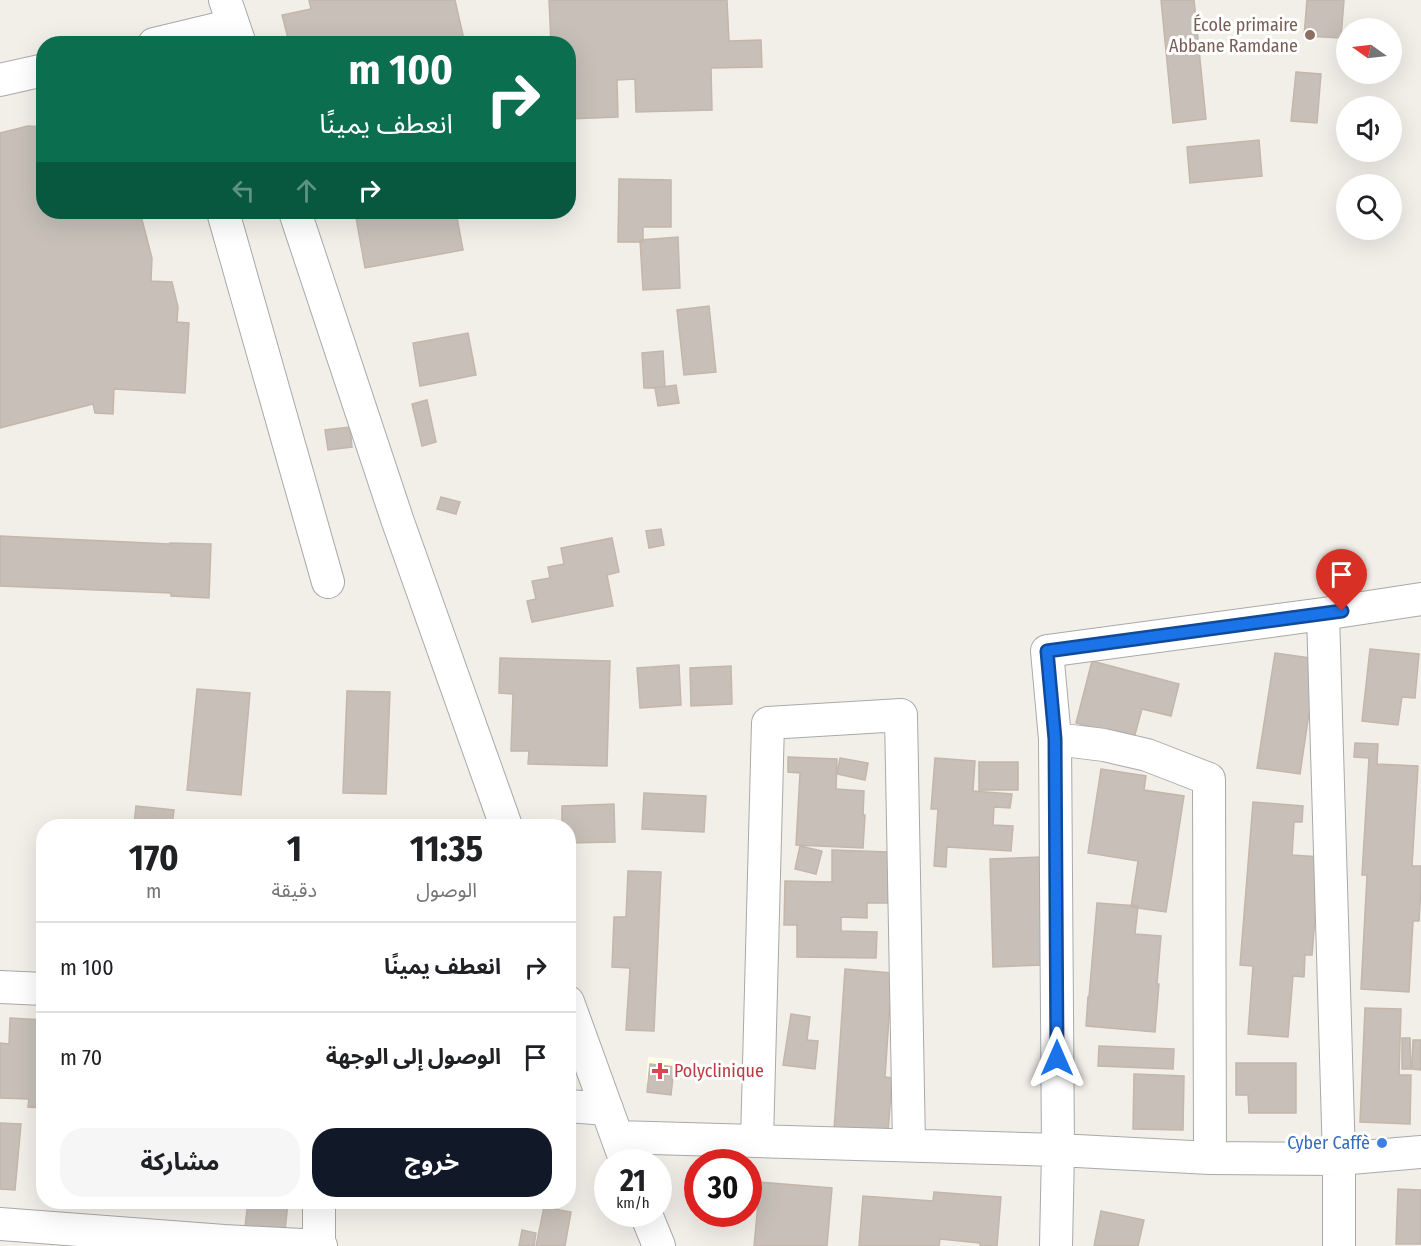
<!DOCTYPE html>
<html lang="ar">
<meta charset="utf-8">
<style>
:root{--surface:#fff;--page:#f6f6f6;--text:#202124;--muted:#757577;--line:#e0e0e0;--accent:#111827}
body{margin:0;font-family:"Fira Sans Condensed","Noto Sans Arabic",sans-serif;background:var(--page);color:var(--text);direction:rtl;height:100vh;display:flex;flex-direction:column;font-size:22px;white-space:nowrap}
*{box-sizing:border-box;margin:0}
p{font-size:20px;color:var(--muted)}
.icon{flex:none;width:33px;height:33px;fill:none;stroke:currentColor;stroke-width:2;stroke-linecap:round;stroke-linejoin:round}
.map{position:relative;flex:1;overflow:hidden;direction:ltr}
.sheet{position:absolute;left:36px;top:819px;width:540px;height:390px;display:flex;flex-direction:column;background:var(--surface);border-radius:24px;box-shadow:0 6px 24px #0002;direction:rtl}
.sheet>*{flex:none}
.banner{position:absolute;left:36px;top:36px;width:540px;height:183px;border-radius:24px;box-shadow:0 6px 24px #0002;direction:rtl;background:#0b6e4f;color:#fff;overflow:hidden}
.needle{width:39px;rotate:284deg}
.controls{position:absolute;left:1336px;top:18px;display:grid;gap:12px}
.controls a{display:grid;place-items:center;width:66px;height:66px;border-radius:50%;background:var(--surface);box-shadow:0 6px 24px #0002;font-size:30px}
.speed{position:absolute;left:594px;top:1149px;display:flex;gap:12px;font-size:30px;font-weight:700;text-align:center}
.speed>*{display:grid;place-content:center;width:78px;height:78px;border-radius:50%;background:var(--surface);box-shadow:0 6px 24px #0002;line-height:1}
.speed small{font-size:15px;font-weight:400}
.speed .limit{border:9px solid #d22;background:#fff;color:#111}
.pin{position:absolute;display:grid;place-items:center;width:51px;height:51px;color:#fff;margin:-62px -26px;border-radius:50% 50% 50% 0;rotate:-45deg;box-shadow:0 0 6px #0007}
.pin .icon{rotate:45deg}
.me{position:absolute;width:66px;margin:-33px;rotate:0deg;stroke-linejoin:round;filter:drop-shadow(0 0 4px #0008)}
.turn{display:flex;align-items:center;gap:21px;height:126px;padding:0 24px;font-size:27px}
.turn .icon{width:78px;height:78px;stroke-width:2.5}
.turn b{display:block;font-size:42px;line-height:51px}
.lanes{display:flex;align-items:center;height:57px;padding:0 24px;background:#0003;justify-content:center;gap:30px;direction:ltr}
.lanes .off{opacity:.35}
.eta{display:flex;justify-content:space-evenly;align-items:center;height:102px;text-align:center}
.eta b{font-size:36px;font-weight:700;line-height:42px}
.button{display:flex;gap:12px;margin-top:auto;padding:12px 24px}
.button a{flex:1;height:69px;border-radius:24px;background:var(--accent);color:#fff;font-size:24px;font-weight:700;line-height:69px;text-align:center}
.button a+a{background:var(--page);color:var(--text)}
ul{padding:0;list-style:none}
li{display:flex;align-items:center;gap:18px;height:90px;padding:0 24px;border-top:2px solid var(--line)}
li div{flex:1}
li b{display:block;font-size:22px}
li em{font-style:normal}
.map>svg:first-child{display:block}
</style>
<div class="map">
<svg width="1421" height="1246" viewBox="0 0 1421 1246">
<rect width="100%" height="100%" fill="#f2efe9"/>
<path fill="#ffffe5" d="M 648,1057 L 673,1059 L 671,1085 L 646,1083 Z"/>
<path fill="#c7bfb8" stroke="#c4b6ab" stroke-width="1.5" d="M 309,0 L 455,0 L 465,44 L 294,44 L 292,37 L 288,38 L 282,15 L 311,9 Z
M 549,0 L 727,0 L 729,41 L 761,40 L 762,67 L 711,68 L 712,110 L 636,112 L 635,79 L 617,80 L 618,117 L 568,119 L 568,44 L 551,44 Z
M 1161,0 L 1194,0 L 1206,119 L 1173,123 Z
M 1307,0 L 1344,0 L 1341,38 L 1304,36 Z
M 1296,72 L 1321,74 L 1317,123 L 1291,121 Z
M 28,126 L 44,127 L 44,212 L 140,212 L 152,258 L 151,281 L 172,282 L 178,307 L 177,322 L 189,323 L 185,393 L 114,389 L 113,414 L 95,413 L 93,404 L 0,428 L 0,133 Z
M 1259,140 L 1262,176 L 1190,183 L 1187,147 Z
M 619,179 L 671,180 L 671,227 L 643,227 L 643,242 L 618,242 Z
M 355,212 L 456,212 L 463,250 L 365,268 Z
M 678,237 L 680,288 L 643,290 L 640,240 Z
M 709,306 L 716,372 L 684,375 L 677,310 Z
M 468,333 L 476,375 L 420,386 L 413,343 Z
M 663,351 L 665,387 L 644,388 L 642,353 Z
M 676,385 L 679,403 L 658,406 L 655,388 Z
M 427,400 L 436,442 L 422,446 L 412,404 Z
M 350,427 L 352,447 L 328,450 L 325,430 Z
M 441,497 L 460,502 L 456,514 L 437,509 Z
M 661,529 L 664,545 L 649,548 L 646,531 Z
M 0,536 L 170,544 L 170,543 L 211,544 L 209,598 L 171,596 L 171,593 L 0,586 Z
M 612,538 L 619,572 L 607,575 L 613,606 L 532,622 L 527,601 L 536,599 L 532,581 L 550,578 L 548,567 L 564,564 L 561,548 Z
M 1370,649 L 1419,654 L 1415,698 L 1402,697 L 1398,725 L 1362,721 Z
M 1275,653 L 1317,659 L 1300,774 L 1257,768 Z
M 500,658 L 610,661 L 607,766 L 528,764 L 529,751 L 511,751 L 513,694 L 499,693 Z
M 1092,661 L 1179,684 L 1171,716 L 1142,709 L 1134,738 L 1076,723 Z
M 679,665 L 681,705 L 640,708 L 637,668 Z
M 731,666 L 732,704 L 691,706 L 690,668 Z
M 197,689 L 250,693 L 241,795 L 187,790 Z
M 347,691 L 390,692 L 386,794 L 343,793 Z
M 1355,743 L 1378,744 L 1377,764 L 1418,766 L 1412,866 L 1421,866 L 1421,888 L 1419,921 L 1413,921 L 1409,992 L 1361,989 L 1367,875 L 1362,875 L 1369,758 L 1354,757 Z
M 788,757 L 837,759 L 836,789 L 864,791 L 863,815 L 865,815 L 863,848 L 796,845 L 800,773 L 788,772 Z
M 840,758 L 868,763 L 865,780 L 837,774 Z
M 935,758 L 975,761 L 973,791 L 1012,794 L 1010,808 L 994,807 L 993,825 L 1013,826 L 1011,851 L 947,847 L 946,867 L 934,866 L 938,809 L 931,809 Z
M 979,762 L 1018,762 L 1018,790 L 979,790 Z
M 1101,769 L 1146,776 L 1144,790 L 1184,796 L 1166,912 L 1131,907 L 1138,861 L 1088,853 Z
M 644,793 L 706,796 L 704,832 L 642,829 Z
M 1253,802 L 1303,806 L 1302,822 L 1294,822 L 1292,855 L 1320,857 L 1312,955 L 1305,955 L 1304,977 L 1293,976 L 1288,1037 L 1248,1034 L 1253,966 L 1240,965 Z
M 614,804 L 615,842 L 568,843 L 568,826 L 562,826 L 562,806 Z
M 136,806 L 174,810 L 172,826 L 134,826 Z
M 800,846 L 822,851 L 816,874 L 795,869 Z
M 832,850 L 889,852 L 888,903 L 867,903 L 867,918 L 841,917 L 841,931 L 877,932 L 876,958 L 797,957 L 797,925 L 784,925 L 785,881 L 832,882 Z
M 1040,857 L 1043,965 L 993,967 L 990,859 Z
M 628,871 L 661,872 L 654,1031 L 626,1030 L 630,968 L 612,967 L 614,917 L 626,917 Z
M 1097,903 L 1138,906 L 1135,934 L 1161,936 L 1157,984 L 1159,984 L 1155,1032 L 1086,1026 L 1088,997 L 1089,997 Z
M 845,969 L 892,973 L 885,1077 L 892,1078 L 888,1133 L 834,1130 Z
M 1365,1008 L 1401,1009 L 1399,1075 L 1411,1075 L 1410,1124 L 1360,1122 Z
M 791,1014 L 810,1017 L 807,1040 L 818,1041 L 815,1069 L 783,1065 Z
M 10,1018 L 44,1020 L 44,1108 L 28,1107 L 29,1099 L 0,1098 L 0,1043 L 9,1044 Z
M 1402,1038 L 1410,1038 L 1411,1069 L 1402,1069 Z
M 1413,1040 L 1421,1040 L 1421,1070 L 1412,1069 Z
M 1099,1046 L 1174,1049 L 1173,1069 L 1098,1066 Z
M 1236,1063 L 1296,1063 L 1296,1113 L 1249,1113 L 1248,1095 L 1236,1095 Z
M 650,1064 L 674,1067 L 671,1095 L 647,1092 Z
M 1134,1074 L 1184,1076 L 1183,1130 L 1133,1129 Z
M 0,1123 L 21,1124 L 15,1190 L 0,1189 Z
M 760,1182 L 832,1188 L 827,1246 L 754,1246 Z
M 1398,1189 L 1421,1190 L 1421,1244 L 1396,1244 Z
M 934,1192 L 1001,1197 L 997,1246 L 980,1246 L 980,1243 L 940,1239 L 939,1246 L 859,1246 L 863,1196 L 933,1201 Z
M 248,1202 L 288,1202 L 285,1231 L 245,1227 Z
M 544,1207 L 571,1212 L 565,1246 L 536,1246 Z
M 1101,1211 L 1144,1220 L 1138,1246 L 1094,1246 Z
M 522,1230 L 536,1233 L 534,1246 L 519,1246 Z"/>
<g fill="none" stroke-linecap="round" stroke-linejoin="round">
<g stroke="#a9a9a9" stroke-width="34">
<path id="minor" d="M 225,0 L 240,44
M 154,44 L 233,25
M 0,80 L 44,70
M 223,212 L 328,582
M 295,212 L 397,519 L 506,826
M 1055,739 L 1047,651 L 1323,614
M 0,987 L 44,989
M 568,1002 L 626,1162
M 568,1106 L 607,1109
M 617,1137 L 1058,1150 L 1210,1158 L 1339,1159 L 1421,1152
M 757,1141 L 768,723 L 901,715 L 909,1145
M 319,1202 L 319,1246
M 646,1214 L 659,1246
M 0,1224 L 224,1241 L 321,1246
M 1056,1246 L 1058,1150 L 1055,739 L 1104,745 L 1147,755 L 1209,779 L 1210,1158
M 1339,1246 L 1339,1159 L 1323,614 L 1421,599"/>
</g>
<use href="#minor" stroke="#fff" stroke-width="32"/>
</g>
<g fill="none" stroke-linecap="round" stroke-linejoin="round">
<g stroke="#114b97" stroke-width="15">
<path id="route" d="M 1057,1058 L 1055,739 L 1047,651 L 1342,611"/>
</g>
<use href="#route" stroke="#1a73e8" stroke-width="10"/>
</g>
<circle fill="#8d6e63" stroke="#fff" stroke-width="2" cx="1310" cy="35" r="6"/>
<path fill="#e0444e" stroke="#fff" stroke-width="2" d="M657 1062h6v6h6v6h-6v6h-6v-6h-6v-6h6z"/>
<circle fill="#3f7fe0" stroke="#fff" stroke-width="2" cx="1382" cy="1143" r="6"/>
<g text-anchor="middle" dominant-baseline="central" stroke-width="6" stroke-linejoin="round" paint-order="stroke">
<g font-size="18" fill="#785e54" stroke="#fff" text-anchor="end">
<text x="1298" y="25">École primaire<tspan x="1298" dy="21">Abbane Ramdane</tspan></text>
</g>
<g font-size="18" fill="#be3a42" stroke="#fff" text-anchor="start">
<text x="674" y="1071">Polyclinique</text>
</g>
<g font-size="18" fill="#366cbe" stroke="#fff" text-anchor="end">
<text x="1370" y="1143">Cyber Caffè</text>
</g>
</g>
</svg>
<div class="controls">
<a><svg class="needle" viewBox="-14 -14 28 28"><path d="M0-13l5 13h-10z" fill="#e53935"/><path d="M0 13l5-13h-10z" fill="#757577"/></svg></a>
<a><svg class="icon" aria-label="sound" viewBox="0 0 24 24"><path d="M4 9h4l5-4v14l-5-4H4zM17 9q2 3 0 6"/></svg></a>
<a><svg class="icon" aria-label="search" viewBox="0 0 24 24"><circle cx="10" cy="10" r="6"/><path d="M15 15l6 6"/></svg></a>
</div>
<div class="speed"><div>21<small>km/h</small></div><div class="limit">30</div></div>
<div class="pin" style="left:1342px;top:611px;background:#d93025"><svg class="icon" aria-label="arrive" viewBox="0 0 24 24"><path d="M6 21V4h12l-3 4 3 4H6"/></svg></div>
<svg class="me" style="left:1057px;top:1058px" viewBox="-20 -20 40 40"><path d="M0-17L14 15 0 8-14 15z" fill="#1a73e8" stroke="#fff" stroke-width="4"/></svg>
<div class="banner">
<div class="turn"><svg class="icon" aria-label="right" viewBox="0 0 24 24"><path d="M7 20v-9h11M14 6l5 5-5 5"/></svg><div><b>100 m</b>انعطف يمينًا</div></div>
<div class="lanes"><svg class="icon off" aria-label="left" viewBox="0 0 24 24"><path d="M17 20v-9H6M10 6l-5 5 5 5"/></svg><svg class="icon off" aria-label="ahead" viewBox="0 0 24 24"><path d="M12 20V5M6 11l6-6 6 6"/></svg><svg class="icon" aria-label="right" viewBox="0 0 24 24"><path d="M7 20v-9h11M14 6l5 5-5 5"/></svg></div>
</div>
<section class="sheet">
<div class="eta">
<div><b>11:35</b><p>الوصول</p></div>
<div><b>1</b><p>دقيقة</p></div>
<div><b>170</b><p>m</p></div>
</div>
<ul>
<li><svg class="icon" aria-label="right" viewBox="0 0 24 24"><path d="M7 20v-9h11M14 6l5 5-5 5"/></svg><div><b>انعطف يمينًا</b></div><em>100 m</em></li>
<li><svg class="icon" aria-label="arrive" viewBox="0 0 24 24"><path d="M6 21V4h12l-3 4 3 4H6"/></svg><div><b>الوصول إلى الوجهة</b></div><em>70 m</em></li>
</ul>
<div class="button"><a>خروج</a><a>مشاركة</a></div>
</section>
</div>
